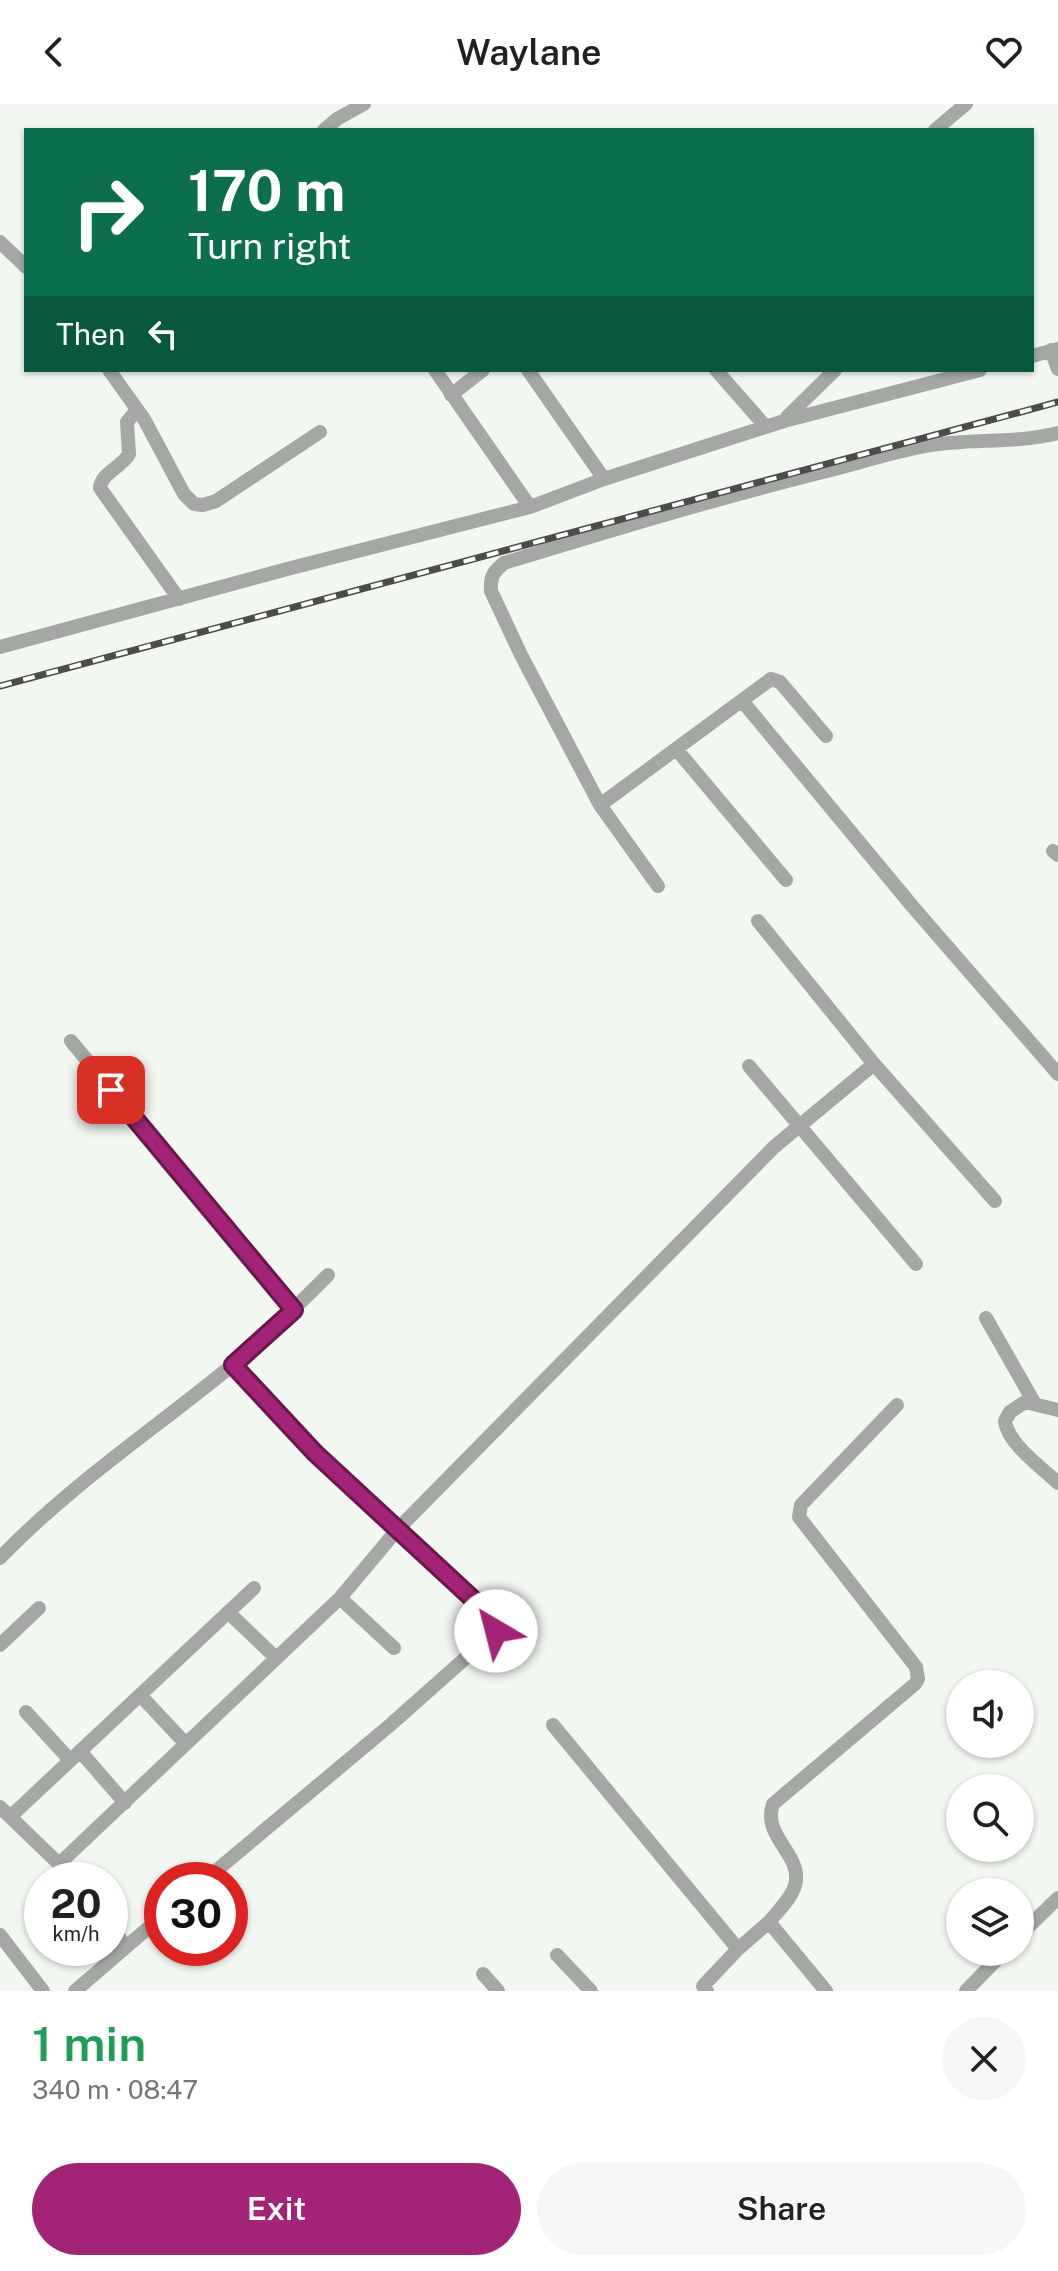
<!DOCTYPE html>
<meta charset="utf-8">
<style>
:root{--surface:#fff;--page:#f6f6f6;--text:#202124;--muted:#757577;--accent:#a32476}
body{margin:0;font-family:"Public Sans",sans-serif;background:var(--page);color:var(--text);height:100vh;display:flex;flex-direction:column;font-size:30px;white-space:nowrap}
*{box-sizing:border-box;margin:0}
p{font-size:26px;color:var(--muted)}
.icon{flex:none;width:44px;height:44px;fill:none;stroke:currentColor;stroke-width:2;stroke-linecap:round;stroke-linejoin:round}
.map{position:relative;height:1887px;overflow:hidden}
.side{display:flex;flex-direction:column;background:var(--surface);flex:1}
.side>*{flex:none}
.top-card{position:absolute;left:24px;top:24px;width:1010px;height:244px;border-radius:0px;box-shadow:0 2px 6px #0004;background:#0b6e4f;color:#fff;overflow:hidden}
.tools{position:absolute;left:946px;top:1566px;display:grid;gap:16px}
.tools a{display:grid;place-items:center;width:88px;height:88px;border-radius:50%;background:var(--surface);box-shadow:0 2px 6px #0004;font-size:40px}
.speed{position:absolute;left:24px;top:1758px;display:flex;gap:16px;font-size:40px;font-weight:700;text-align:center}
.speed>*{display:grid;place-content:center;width:104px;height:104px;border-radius:50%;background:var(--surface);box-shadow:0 2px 6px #0004;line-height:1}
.speed small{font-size:20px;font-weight:400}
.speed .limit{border:12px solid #d22;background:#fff;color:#111}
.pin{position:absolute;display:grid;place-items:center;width:68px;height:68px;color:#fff;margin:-34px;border-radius:16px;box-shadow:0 4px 12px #0006}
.me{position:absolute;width:88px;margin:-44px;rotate:323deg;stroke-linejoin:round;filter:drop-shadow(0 0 6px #0008)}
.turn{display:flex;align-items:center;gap:28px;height:168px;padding:0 32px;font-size:36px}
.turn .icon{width:104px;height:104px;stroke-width:2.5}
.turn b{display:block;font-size:56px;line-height:68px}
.then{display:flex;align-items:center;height:76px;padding:0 32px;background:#0003;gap:16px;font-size:30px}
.round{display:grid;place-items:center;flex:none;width:84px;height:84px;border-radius:42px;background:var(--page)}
.head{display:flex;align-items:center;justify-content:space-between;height:136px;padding:0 32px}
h1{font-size:48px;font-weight:600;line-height:60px;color:#1e9e55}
.cta{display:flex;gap:16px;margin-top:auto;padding:16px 32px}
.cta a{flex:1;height:92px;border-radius:48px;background:var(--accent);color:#fff;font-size:32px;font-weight:600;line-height:92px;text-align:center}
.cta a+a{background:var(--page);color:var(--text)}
header{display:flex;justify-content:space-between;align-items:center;height:104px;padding:0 32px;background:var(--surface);font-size:36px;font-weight:600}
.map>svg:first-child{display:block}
</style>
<header><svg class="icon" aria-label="back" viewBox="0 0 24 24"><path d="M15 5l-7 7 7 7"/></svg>Waylane<svg class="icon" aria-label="heart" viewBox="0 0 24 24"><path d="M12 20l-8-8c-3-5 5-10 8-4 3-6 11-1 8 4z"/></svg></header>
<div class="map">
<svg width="1058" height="1887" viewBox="0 0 1058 1887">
<rect width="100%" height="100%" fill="#f3f7f2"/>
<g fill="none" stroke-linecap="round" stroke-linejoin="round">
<path stroke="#a5a7a5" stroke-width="14" d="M 324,26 L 337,15 L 364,0
M 935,26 L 966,0
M 0,138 L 26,163
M 1051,246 L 1058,265
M 1032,252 L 1058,245
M 109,266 L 144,315 L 184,390 L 194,400 L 203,401 L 216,397 L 320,328
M 435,266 L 530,403
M 528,266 L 604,375
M 716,266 L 766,323
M 451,291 L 483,266
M 137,306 L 127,318 L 129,350 C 122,363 101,369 100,384 L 179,495
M 787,313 L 835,266
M 0,543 L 291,464 L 530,403 L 604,375 L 784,317 L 980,266
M 743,598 L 913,803 L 1058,970
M 677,646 L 786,776
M 600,701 L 771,575 L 780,578 L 826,632
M 1053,747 L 1058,751
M 658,782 L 600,701 L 521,551 L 491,487 C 490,473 493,468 504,459 C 612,426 721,393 831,366 C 862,358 894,348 925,342 C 969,334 1015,340 1058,329
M 758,817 L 874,960 L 995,1097
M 71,937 L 294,1206
M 749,962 L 916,1160
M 986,1214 L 1035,1300
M 1058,1306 L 1025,1298 L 1010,1308 L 1005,1317 C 1008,1340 1041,1363 1058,1379
M 0,1454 C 71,1380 156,1324 235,1259 C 267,1232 298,1201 328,1171
M 340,1494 L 394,1544
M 228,1508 L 276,1554
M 0,1541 L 39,1504
M 140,1591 L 186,1640
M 26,1608 L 70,1656
M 553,1621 L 738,1845
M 80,1647 L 125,1699
M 0,1703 L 59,1760 L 72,1776
M 10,1713 L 254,1484
M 59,1760 L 340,1494 L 397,1426 L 774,1043 L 874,960
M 205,1776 L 389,1622 L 496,1527 L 495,1518 L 489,1510 L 315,1349 L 233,1261
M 769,1818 C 778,1807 795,1791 796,1776 C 799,1749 762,1731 773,1700 L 915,1580 L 918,1575 L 916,1563 L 799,1413 L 801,1401 L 897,1301
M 110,1823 L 126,1842
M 0,1831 L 43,1887
M 1020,1831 L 1058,1794
M 557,1851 L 591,1887
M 483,1870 L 498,1887
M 75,1887 L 162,1812
M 707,1887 L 703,1882 L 738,1845 L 769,1818 L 826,1887
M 966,1887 L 1004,1848"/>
<g stroke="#4c4d4b" stroke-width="7">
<path id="rail" d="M 0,582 L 1058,298"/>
</g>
<use href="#rail" stroke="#fff" stroke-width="4" stroke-dasharray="12" stroke-linecap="butt"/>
</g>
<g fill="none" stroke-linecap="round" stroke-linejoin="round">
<g stroke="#6a174d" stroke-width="20">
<path id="route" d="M 111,986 L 294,1206 L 233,1261 L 315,1349 L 489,1510 L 495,1518 L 496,1527"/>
</g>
<use href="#route" stroke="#a32476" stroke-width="14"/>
</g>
</svg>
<div class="tools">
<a><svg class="icon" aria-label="sound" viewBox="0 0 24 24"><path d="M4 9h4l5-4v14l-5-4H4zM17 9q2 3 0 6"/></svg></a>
<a><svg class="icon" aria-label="search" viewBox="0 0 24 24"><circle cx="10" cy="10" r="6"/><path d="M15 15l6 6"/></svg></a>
<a><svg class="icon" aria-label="layers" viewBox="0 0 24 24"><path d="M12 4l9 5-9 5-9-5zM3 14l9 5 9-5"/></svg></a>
</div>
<div class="speed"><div>20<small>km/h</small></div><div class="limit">30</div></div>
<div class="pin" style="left:111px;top:986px;background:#d93025"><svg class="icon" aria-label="arrive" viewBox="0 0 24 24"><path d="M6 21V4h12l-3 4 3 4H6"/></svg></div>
<svg class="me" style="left:496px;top:1527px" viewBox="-20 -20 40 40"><circle r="19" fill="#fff"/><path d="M0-13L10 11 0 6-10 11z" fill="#a32476"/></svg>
<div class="top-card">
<div class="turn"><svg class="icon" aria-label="right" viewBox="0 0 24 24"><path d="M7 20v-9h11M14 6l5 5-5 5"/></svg><div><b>170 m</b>Turn right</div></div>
<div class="then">Then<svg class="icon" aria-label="left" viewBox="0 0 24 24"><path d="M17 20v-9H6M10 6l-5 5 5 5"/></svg></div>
</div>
</div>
<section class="side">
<div class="head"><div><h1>1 min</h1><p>340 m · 08:47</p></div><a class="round"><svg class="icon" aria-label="close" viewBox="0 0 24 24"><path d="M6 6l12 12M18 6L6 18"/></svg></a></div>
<div class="cta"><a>Exit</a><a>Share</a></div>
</section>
